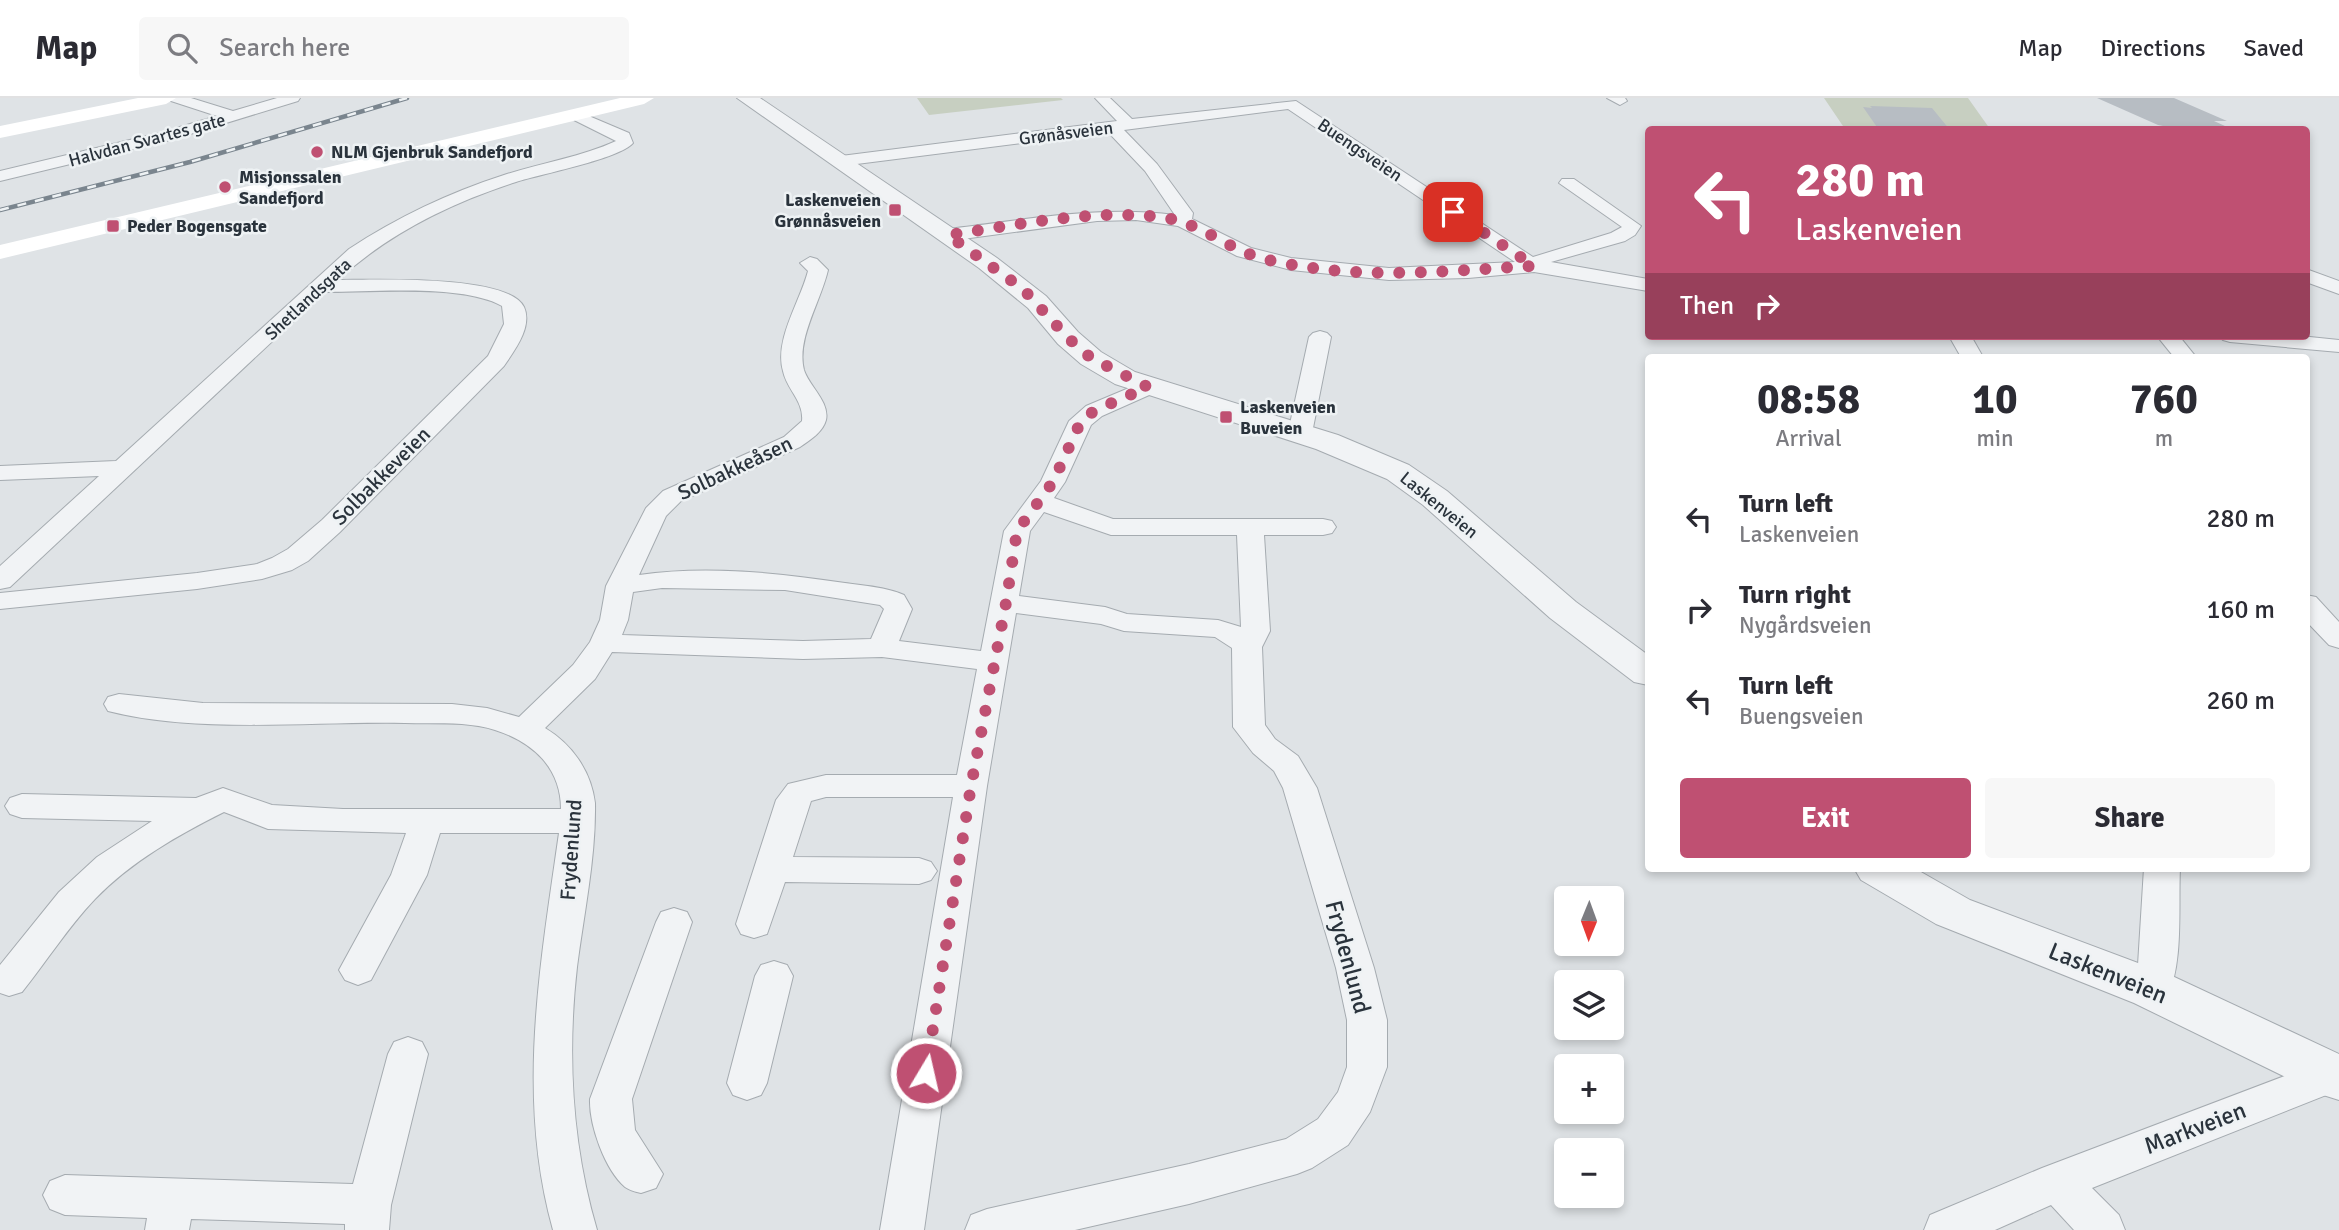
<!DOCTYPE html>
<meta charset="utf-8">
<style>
:root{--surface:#fff;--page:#f7f7f7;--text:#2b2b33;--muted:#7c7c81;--line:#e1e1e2;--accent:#bf5072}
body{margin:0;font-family:Signika,sans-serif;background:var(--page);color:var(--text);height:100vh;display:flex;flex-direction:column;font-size:26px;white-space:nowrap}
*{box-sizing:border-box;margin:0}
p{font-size:23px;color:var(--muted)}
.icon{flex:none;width:38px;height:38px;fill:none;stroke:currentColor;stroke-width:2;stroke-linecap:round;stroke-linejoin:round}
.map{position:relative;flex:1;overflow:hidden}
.sheet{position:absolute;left:1645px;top:256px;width:665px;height:518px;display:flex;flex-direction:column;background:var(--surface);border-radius:7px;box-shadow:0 4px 10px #0003}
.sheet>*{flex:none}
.hud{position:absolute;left:1645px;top:28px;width:665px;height:214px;border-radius:7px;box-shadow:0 4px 10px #0003;background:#bf5072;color:#fff;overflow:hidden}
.needle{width:46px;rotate:181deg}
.tools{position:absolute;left:1554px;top:788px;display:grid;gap:14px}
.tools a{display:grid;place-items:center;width:70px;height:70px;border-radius:7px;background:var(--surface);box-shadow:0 4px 10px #0003;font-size:35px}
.pin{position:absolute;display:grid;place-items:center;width:60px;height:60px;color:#fff;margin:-30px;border-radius:14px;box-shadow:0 4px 10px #0006}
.me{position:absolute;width:77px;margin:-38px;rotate:9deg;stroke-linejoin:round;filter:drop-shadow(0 0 5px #0008)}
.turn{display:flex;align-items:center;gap:24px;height:147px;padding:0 35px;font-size:32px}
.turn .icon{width:91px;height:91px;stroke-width:2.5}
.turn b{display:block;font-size:49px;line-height:60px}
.then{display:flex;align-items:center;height:66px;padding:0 35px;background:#0003;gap:14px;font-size:26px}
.eta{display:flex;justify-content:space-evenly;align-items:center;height:119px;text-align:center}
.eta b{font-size:42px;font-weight:800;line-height:49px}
.cta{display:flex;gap:14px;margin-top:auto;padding:14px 35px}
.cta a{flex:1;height:80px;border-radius:7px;background:var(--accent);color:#fff;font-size:28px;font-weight:800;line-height:80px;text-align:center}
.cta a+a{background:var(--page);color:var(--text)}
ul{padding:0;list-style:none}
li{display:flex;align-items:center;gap:21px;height:91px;padding:0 35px}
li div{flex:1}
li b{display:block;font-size:26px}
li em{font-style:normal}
header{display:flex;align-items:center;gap:42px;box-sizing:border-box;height:98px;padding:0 35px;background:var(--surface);border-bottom:2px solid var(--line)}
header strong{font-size:33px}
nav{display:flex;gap:38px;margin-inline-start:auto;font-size:24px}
.search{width:490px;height:63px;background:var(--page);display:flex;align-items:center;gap:18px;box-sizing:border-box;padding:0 24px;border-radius:7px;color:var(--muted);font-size:26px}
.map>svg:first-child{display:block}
</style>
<header>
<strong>Map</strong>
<div class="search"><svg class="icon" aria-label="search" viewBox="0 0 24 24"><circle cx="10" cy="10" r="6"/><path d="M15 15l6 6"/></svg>Search here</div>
<nav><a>Map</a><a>Directions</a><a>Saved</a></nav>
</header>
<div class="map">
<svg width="2339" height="1132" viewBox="0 0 2339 1132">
<rect width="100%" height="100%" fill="#dfe3e6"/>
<path fill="#c7cfc1" d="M 917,0 L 1061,0 L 1063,2 L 929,17 Z
M 1824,0 L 1968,0 L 1990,31 L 1845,31 Z"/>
<path fill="#b7bdc3" d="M 2097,0 L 2174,0 L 2227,23 L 2214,23 L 2225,28 L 2178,31 L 2158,27 Z
M 1870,8 L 1932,10 L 1950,32 L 1879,32 L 1863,9 L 1872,10 Z"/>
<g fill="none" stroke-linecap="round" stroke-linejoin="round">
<g stroke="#a5abb0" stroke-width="2">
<path id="minor" d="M 169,0 L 191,0 L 233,13 L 277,0 L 300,0 L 298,3 L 174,41 L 0,83 L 0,73 L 163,34 L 217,18 L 171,3 Z
M 1095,0 L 1110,0 L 1132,21 L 1296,3 L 1533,159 L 1611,135 L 1622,129 L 1559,85 L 1562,81 L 1574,81 L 1641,128 L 1635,137 L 1625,143 L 1551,164 L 1648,181 L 1648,193 L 1534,174 L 1468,180 L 1389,182 L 1291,172 L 1237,158 L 1178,128 L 1136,122 L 1097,123 L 948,143 L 939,137 L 948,131 C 1024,122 1099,107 1175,117 L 1145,73 L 1108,34 L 841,68 L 833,63 L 841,58 L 1117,23 ZM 1288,11 L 1515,164 L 1389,170 L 1291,160 L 1251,150 L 1192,121 L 1193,115 L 1157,66 L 1124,32 Z
M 1607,0 L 1625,0 L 1627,3 L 1620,7 Z
M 577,13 L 629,35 L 633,45 C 619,61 541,76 516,84 C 451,105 389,135 338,182 C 373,182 508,176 524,209 C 533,229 514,253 504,268 L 340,434 L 308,463 L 292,472 L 262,481 L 197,491 L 0,511 L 0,495 L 197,475 L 257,466 L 272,460 L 288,451 L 322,422 L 488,258 L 504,226 L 502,208 C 463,186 372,194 325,194 L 10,489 L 0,491 L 0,468 L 99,378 L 0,382 L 0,368 L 116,363 L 349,151 C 398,119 448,95 504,77 C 541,65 581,59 616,43 L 572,21 L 569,18 L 572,15 Z
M 810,159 L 817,161 L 828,172 C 821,203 796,241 804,272 C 809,288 830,304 826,322 C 823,334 810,342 800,349 L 681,403 L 666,418 L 639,477 C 706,467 779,475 845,485 C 865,488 886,489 904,497 L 912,511 L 899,543 L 981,553 L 1004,433 L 1041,383 L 1069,323 L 1086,308 L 1148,282 L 1156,284 L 1159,289 L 1156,294 L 1102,318 L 1091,327 L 1065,384 L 1054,400 L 1113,421 L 1323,421 L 1332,423 L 1336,429 L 1332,435 L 1323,437 L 1264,437 L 1270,533 L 1262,549 L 1265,627 L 1275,641 L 1298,658 L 1317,690 L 1374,870 L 1387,922 L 1387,969 L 1370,1014 L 1348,1047 L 1312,1070 L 1297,1076 L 1189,1106 L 1075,1132 L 965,1132 L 971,1117 L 987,1111 L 1189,1066 L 1286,1041 L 1318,1021 L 1338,994 L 1347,969 L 1347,922 L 1336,870 L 1283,690 L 1274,673 L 1253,655 L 1233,629 L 1232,550 L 1215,539 L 1124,533 L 1101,526 L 1016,515 L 987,688 L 924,1132 L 880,1132 L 953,699 L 826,699 L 811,703 L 793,759 L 919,760 L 931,764 L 937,773 L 931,782 L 919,786 L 785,784 L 767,836 L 754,840 L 741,836 L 736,826 L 776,702 L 788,686 L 826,677 L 957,677 L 977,571 L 882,559 L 803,561 L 612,554 L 595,581 L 545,630 C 572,646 591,673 595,705 C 596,759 584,815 577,869 C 567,957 572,1047 597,1132 L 553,1132 C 516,1000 540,868 559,735 L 440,735 L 427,777 L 371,882 L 358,887 L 345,882 L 339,872 L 391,777 L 406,735 L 268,731 L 224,714 C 178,737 132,763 95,801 C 68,829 47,863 22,894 L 9,898 L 0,895 L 0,867 L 59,794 L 97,759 L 152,723 L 22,720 L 10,716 L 5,708 L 10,700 L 22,696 L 196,700 L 223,690 L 272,707 L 343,711 L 561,711 C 561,670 533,644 495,632 C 467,623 434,626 405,625 C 312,623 197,636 108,613 L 104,606 L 108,599 L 119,596 L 203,605 L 452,606 L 487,610 L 519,619 L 573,567 L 590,544 L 600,522 L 606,488 L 646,410 L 663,393 L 784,339 L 802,323 C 804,303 787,292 783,273 C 774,242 800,204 808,173 L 800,165 ZM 1044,414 L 1111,437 L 1237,437 L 1241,529 L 1218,522 L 1127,516 L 1105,509 L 1019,498 L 1030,433 ZM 662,490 L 785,492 L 880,507 L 884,511 L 871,541 L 803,543 L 622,537 L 628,522 L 633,494 Z
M 2306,171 L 2339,183 L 2339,196 L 2306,184 Z
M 1320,233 L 1327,235 L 1331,239 L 1312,335 L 1308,340 L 1292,340 L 1288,335 L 1309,239 L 1313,235 Z
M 1949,238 L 1971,238 L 1983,259 L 1961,259 Z
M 2157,238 L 2179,238 L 2196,259 L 2174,259 Z
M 2219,238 L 2300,238 L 2339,242 L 2339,254 L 2230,244 L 2223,242 Z
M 2306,497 L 2316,499 L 2339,524 L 2339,550 L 2329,547 L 2306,523 Z
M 2144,770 L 2180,770 C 2178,809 2184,867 2166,902 L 2152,906 L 2138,902 L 2133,891 L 2138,867 Z
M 674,810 L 687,814 L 692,824 L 632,1001 L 635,1032 L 663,1076 L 656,1090 L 641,1095 C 636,1094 629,1092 625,1089 C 605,1072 589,1027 590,1001 L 656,824 L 661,814 Z
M 774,863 L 787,867 L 793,878 L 767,985 L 761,997 L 747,1002 L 733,997 L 727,985 L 755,878 L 761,867 Z
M 408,939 L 422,944 L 428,956 L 391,1107 L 389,1132 L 345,1132 L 345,1126 L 191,1121 L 189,1132 L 145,1132 L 147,1120 L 65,1117 L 50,1111 L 43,1097 L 50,1083 L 65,1077 L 353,1086 L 388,956 L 394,944 Z
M 2332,960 L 2339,962 L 2339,992 L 2092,1090 L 2119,1117 L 2125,1132 L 2074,1132 L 2051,1107 L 1995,1132 L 1924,1132 L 1930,1117 L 2042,1070 Z"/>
</g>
<g stroke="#a5abb0" stroke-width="2">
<path id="tertiary" d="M 737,0 L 760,0 L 997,160 L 1046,198 L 1078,234 L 1101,254 L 1135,274 L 1338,337 L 1409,367 L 1447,393 L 1576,504 L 1648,557 L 1648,587 L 1634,584 L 1550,520 L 1423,407 L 1387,381 L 1316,351 L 1115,286 L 1081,266 L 1058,246 L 1028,210 L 979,170 Z
M 1854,770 L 1914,770 L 1970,802 L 2170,877 L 2339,956 L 2339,1002 L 2320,996 L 2134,905 L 1936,826 L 1861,782 Z"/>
</g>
<use href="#minor" fill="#f1f3f5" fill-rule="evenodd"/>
<use href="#tertiary" fill="#f1f3f5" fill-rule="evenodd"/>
<path fill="#fff" fill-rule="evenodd" d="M 138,0 L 176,0 L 166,6 L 0,40 L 0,28 Z
M 620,0 L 654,0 L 644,6 L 0,161 L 0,147 Z"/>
<g stroke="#7a858e" stroke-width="4.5">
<path id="rail" d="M 0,112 L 190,64 L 407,0"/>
</g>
<use href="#rail" stroke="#eef2f4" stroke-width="2.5" stroke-dasharray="9" stroke-linecap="butt"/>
</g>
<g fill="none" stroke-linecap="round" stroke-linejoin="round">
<path stroke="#bf5072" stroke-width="12" stroke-dasharray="0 21.6" d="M 926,975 L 971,688 L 1006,505 L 1017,433 L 1053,384 L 1081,323 L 1094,313 L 1148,289 L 1091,260 L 1068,240 L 1023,191 L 948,137 C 1017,127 1091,111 1160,119 C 1201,124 1229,153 1268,162 C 1361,183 1441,173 1534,168 L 1453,114"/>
</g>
<g fill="#bf5072" stroke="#eef2f4" stroke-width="2.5">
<circle cx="317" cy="54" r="7"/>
<circle cx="225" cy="89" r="7"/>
<rect x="888" y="105" width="14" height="14" rx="3.5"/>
<rect x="106" y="121" width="14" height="14" rx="3.5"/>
<rect x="1219" y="312" width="14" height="14" rx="3.5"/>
</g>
<g text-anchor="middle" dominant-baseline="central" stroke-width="5" stroke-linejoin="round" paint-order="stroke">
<g font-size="18" fill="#2a333c" stroke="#eef2f4">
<text transform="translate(1066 35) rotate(-7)">Grønåsveien</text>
<text transform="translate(147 42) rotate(-15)">Halvdan Svartes gate</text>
<text transform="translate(1360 52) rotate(34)">Buengsveien</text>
<text transform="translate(308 201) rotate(-43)">Shetlandsgata</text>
<text transform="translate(1439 407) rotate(39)">Laskenveien</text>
</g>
<g font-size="18" font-weight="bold" fill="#2a333c" stroke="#eef2f4" text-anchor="start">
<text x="331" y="54">NLM Gjenbruk Sandefjord</text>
<text x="239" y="79">Misjonssalen<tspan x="239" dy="21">Sandefjord</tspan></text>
<text x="881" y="102" text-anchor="end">Laskenveien<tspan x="881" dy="21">Grønnåsveien</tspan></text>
<text x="127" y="128">Peder Bogensgate</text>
<text x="1240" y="309">Laskenveien<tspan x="1240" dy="21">Buveien</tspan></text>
</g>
<g font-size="21" fill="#2a333c" stroke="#eef2f4">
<text transform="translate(735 370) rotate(-25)">Solbakkeåsen</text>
<text transform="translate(381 378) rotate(-45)">Solbakkeveien</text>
<text transform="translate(571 752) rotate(-86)">Frydenlund</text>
</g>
<g font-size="24" fill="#2a333c" stroke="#eef2f4">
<text transform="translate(1348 859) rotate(75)">Frydenlund</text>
<text transform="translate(2108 875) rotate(22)">Laskenveien</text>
<text transform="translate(2195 1030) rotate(-21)">Markveien</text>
</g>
</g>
</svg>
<div class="tools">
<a><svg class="needle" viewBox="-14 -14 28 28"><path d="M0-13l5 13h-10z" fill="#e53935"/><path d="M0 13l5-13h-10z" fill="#7c7c81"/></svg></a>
<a><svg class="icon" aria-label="layers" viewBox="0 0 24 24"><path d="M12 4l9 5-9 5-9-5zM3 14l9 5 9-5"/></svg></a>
<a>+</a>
<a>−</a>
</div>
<div class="pin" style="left:1453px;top:114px;background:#d93025"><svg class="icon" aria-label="arrive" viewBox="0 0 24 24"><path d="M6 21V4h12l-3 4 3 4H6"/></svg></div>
<svg class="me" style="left:926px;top:975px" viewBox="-20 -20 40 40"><circle r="17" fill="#bf5072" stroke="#fff" stroke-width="3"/><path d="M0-11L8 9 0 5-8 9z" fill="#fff"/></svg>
<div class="hud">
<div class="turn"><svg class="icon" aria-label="left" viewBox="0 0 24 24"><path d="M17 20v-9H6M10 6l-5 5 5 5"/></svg><div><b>280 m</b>Laskenveien</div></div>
<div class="then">Then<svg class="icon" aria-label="right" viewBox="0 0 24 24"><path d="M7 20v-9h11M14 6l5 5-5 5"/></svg></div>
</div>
<section class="sheet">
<div class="eta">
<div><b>08:58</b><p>Arrival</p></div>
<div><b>10</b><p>min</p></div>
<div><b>760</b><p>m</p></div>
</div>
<ul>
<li><svg class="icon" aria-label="left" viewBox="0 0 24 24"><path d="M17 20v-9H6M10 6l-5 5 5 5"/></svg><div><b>Turn left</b><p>Laskenveien</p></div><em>280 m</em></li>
<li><svg class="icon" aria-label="right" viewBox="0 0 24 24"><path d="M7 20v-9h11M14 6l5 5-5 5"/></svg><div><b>Turn right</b><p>Nygårdsveien</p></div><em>160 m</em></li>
<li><svg class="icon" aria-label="left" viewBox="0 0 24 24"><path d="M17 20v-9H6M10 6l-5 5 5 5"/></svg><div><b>Turn left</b><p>Buengsveien</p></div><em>260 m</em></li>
</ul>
<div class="cta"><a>Exit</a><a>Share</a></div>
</section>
</div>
